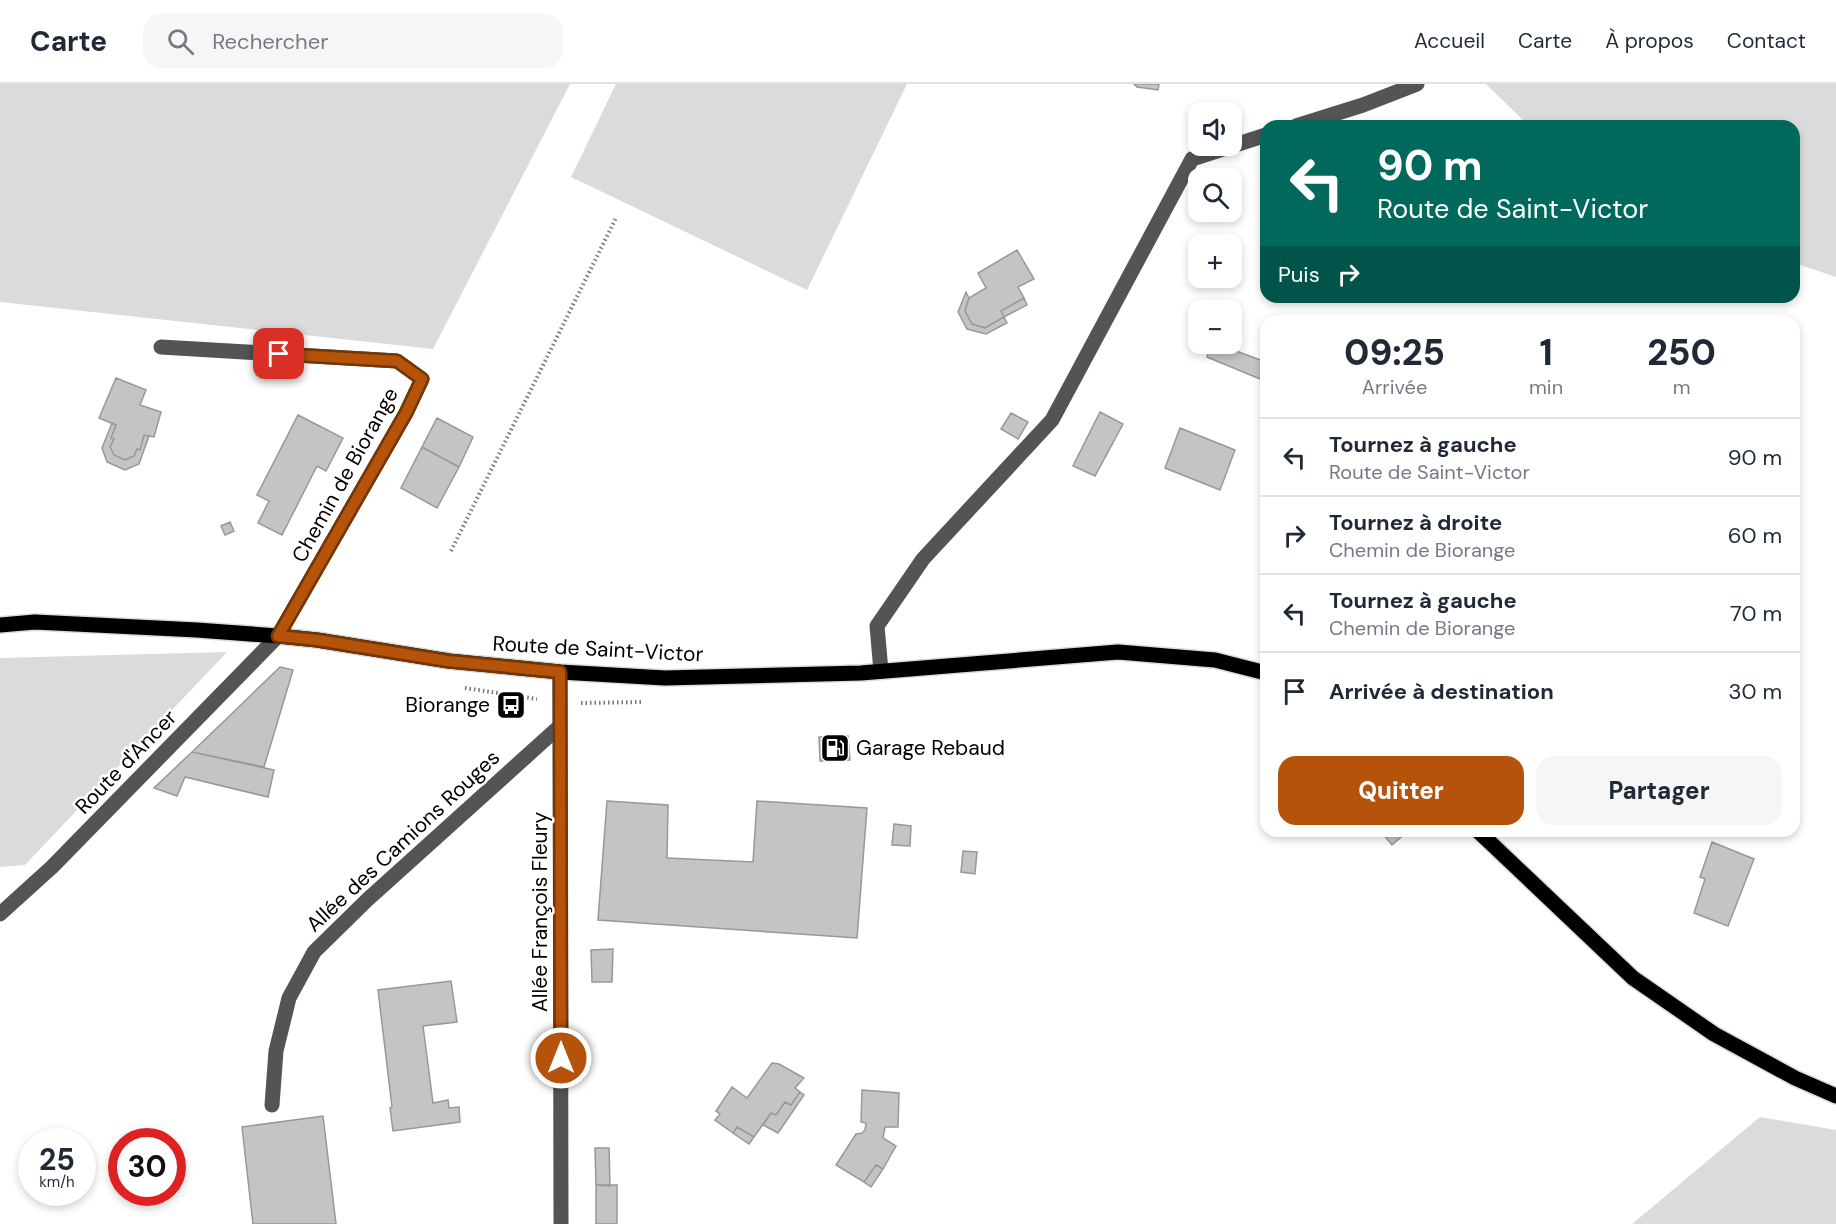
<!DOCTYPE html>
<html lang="fr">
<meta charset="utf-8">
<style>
:root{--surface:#fff;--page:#f6f6f7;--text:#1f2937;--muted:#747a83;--line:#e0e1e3;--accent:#b45309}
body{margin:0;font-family:"DM Sans",sans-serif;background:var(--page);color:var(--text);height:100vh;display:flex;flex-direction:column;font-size:22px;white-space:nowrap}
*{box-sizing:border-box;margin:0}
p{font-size:20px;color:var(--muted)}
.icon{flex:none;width:33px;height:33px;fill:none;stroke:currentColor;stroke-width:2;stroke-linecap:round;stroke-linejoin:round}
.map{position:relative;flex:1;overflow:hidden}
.side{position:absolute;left:1260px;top:231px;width:540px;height:522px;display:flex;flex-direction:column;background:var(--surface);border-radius:18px;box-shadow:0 3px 9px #0003}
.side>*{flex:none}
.hud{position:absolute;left:1260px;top:36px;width:540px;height:183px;border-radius:18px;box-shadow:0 3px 9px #0003;background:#00695c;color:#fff;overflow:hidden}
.controls{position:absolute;left:1188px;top:18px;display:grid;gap:12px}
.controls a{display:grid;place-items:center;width:54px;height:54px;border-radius:12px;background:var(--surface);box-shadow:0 3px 9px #0003;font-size:30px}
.speed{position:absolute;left:18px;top:1044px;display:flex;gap:12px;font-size:30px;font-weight:700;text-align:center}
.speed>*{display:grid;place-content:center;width:78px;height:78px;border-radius:50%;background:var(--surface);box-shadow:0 3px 9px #0003;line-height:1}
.speed small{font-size:15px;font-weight:400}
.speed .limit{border:9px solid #d22;background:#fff;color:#111}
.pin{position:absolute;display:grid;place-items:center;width:51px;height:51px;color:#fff;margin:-26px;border-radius:12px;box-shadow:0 3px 9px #0006}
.me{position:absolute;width:66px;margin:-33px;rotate:0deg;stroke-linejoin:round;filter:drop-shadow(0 0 4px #0008)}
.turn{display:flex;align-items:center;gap:21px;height:126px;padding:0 18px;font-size:27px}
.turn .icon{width:78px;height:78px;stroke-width:2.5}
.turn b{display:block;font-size:42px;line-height:51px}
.then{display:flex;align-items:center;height:57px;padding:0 18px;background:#0003;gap:12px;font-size:22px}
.eta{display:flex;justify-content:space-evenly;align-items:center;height:102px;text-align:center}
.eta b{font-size:36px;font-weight:800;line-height:42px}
.action{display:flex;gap:12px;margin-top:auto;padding:12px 18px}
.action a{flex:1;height:69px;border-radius:18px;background:var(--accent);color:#fff;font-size:24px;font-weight:800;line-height:69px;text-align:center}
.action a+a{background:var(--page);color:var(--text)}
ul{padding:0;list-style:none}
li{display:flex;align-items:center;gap:18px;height:78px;padding:0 18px;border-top:2px solid var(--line)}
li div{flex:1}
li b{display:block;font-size:22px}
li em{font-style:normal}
header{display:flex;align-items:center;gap:36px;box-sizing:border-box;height:84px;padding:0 30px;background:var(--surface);border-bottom:2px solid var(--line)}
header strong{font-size:28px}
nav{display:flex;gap:33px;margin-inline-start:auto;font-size:21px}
.search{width:420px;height:54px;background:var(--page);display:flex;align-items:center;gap:15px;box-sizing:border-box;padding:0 21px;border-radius:18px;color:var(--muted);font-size:22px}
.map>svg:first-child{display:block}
</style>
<header>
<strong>Carte</strong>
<div class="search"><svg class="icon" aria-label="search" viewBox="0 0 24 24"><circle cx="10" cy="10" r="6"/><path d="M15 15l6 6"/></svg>Rechercher</div>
<nav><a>Accueil</a><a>Carte</a><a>À propos</a><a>Contact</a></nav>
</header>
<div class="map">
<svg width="1836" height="1140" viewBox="0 0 1836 1140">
<rect width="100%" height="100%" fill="#fff"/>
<path fill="#dbdbdb" d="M 0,0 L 570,0 L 433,265 L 0,218 Z
M 616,0 L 907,0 L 807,206 L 571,93 Z
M 1486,0 L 1836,0 L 1836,193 L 1794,179 L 1794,42 L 1529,42 Z
M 227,568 L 25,781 L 0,783 L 0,574 Z
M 1760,1033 L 1836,1046 L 1836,1140 L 1632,1140 Z"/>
<path fill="#c4c4c4" stroke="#989898" stroke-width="1.5" d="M 1134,0 L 1159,0 L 1158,6 L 1137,3 Z
M 1017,166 L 1034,195 L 1018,203 L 1024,214 L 1001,227 L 1004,233 L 985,244 L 972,240 L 965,227 L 969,214 L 986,204 L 978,189 Z
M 966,208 L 969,214 L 965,227 L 972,240 L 985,244 L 1004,233 L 1007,239 L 986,250 L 967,245 L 958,228 Z
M 1024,214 L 1027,221 L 1004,233 L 1001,227 Z
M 1211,260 L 1217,260 L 1266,278 L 1260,295 L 1207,273 Z
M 116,294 L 146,306 L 140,321 L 161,328 L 154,353 L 144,351 L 140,366 L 137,365 L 134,372 L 125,376 L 114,371 L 110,363 L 114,355 L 111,354 L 116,341 L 99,334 Z
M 1100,328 L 1123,340 L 1095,392 L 1073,382 Z
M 1011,329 L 1028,338 L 1018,355 L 1001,345 Z
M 298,331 L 343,354 L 326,387 L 317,382 L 282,451 L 258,439 L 269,417 L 257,411 Z
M 437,334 L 473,353 L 459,383 L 422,363 Z
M 112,339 L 116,341 L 111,354 L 114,355 L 110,363 L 114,371 L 125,376 L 134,372 L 137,365 L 140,366 L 144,351 L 149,352 L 139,380 L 125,386 L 107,378 L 102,364 Z
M 1180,344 L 1235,366 L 1220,406 L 1165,384 Z
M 422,363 L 459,383 L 437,424 L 401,404 Z
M 230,438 L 234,447 L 225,451 L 221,442 Z
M 280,583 L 293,586 L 264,683 L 192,668 Z
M 848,652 L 850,676 L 820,677 L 819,653 Z
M 192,668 L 274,686 L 268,713 L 185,693 L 177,712 L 154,704 Z
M 607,717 L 668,721 L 667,774 L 753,778 L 757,717 L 867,724 L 857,854 L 598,836 Z
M 894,740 L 911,742 L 910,762 L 892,761 Z
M 1385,747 L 1408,747 L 1392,761 L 1382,749 Z
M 1712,758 L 1754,775 L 1728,842 L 1694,829 L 1705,795 L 1700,793 Z
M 963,767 L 977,768 L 975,790 L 961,788 Z
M 613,865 L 612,898 L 592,898 L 591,866 Z
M 451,897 L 457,938 L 423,942 L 433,1019 L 448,1016 L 449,1024 L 459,1023 L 460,1038 L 393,1047 L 390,1024 L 392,1023 L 378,906 Z
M 772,979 L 779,980 L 804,994 L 795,1004 L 800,1008 L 791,1021 L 785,1018 L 776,1031 L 771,1029 L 754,1053 L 737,1043 L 733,1049 L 715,1036 L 720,1030 L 716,1027 L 732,1003 L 747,1014 Z
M 862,1006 L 899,1009 L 898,1043 L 885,1043 L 883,1054 L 896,1062 L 883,1085 L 876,1081 L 864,1098 L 836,1081 L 856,1050 L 862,1049 L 865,1046 L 866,1039 L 861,1038 Z
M 800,1008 L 804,1011 L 778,1049 L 763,1041 L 771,1029 L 776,1031 L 785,1018 L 791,1021 Z
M 323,1032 L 336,1140 L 253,1140 L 242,1043 Z
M 737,1043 L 754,1053 L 749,1060 L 733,1049 Z
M 595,1064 L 609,1064 L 610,1102 L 596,1101 Z
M 876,1081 L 883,1085 L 871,1103 L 864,1098 Z
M 596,1101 L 617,1101 L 617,1140 L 596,1140 Z"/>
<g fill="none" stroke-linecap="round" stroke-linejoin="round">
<g stroke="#dbdbdb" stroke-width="18">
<path id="major" d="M 0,541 L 35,538 L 197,546 L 278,552 L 317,556 L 449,577 L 560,588 L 665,594 L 861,589 L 1118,568 L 1215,576 L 1266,589
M 1478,747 L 1633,894 L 1714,950 L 1795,994 L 1836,1012"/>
</g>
<path stroke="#767676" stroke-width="4" stroke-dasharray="1.5 3" stroke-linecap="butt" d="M 451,467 L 616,134
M 465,604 L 537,615
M 581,619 L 642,618"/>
<path stroke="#545454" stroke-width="15" d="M 1296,42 L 1363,21 L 1417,0
M 881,587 L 877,542 L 923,475 L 1052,336 L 1192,75 L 1266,51
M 560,588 L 561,1140
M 0,830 L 52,783 L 278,552 L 406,329 L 422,295 L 397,277 L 161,263
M 272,1021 L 276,967 L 289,914 L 314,868 L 367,816 L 560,642"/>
<use href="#major" stroke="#000" stroke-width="15"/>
</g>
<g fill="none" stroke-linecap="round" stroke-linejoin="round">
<g stroke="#753606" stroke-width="15">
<path id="route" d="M 279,270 L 397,277 L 422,295 L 406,329 L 278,552 L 317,556 L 448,577 L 560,588 L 561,974"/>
</g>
<use href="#route" stroke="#b45309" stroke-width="10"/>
</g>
<defs>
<g id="bus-square" transform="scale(1.5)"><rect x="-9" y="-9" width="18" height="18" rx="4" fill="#000" stroke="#fff"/><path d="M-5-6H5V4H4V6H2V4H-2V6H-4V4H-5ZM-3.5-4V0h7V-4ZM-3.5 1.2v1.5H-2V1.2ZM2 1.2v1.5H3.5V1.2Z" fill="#fff"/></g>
<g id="fuel-square" transform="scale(1.5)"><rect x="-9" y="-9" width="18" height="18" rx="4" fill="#000" stroke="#fff"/><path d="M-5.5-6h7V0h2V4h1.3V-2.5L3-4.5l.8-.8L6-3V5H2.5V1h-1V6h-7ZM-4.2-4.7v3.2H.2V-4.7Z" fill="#fff"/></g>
</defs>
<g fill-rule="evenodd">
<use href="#bus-square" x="511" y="621"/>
<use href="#fuel-square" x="835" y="664"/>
</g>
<g text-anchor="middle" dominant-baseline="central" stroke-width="5" stroke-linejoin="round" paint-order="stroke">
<g font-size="21" fill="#000" stroke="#fff">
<text transform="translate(345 391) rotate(-61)">Chemin de Biorange</text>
<text transform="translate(598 565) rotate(3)">Route de Saint-Victor</text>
<text transform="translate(126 678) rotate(-46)">Route d'Ancer</text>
<text transform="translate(403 757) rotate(-43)">Allée des Camions Rouges</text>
<text transform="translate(540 828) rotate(-90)">Allée François Fleury</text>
</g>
<g font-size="21" fill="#000" stroke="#fff" text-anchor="end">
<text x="490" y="621">Biorange</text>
<text x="856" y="664" text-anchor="start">Garage Rebaud</text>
</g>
</g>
</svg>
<div class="controls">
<a><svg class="icon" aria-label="sound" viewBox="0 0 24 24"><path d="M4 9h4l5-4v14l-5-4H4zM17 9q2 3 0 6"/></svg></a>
<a><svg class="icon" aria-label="search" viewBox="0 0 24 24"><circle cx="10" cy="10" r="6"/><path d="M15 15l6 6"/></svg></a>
<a>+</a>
<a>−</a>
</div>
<div class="speed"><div>25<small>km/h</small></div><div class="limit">30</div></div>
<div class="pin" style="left:279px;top:270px;background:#d93025"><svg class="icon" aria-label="arrive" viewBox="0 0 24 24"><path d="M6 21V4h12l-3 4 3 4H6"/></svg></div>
<svg class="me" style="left:561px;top:974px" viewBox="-20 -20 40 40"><circle r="17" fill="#b45309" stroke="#fff" stroke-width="3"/><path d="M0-11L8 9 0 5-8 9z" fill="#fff"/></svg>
<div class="hud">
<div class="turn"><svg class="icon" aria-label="left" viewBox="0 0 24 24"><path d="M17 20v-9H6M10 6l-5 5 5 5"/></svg><div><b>90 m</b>Route de Saint-Victor</div></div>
<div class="then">Puis<svg class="icon" aria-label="right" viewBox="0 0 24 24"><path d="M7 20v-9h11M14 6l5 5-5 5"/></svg></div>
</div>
<section class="side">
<div class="eta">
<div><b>09:25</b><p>Arrivée</p></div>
<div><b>1</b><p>min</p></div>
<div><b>250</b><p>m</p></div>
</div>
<ul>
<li><svg class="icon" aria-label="left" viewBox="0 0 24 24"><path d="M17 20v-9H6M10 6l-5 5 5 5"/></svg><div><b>Tournez à gauche</b><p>Route de Saint-Victor</p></div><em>90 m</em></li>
<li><svg class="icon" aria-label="right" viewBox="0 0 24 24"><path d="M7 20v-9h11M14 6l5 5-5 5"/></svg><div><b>Tournez à droite</b><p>Chemin de Biorange</p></div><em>60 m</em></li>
<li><svg class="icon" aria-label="left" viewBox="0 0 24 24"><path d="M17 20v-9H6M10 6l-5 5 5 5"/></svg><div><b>Tournez à gauche</b><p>Chemin de Biorange</p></div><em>70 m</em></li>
<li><svg class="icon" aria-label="arrive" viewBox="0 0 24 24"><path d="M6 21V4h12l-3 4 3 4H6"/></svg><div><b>Arrivée à destination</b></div><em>30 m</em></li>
</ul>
<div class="action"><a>Quitter</a><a>Partager</a></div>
</section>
</div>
